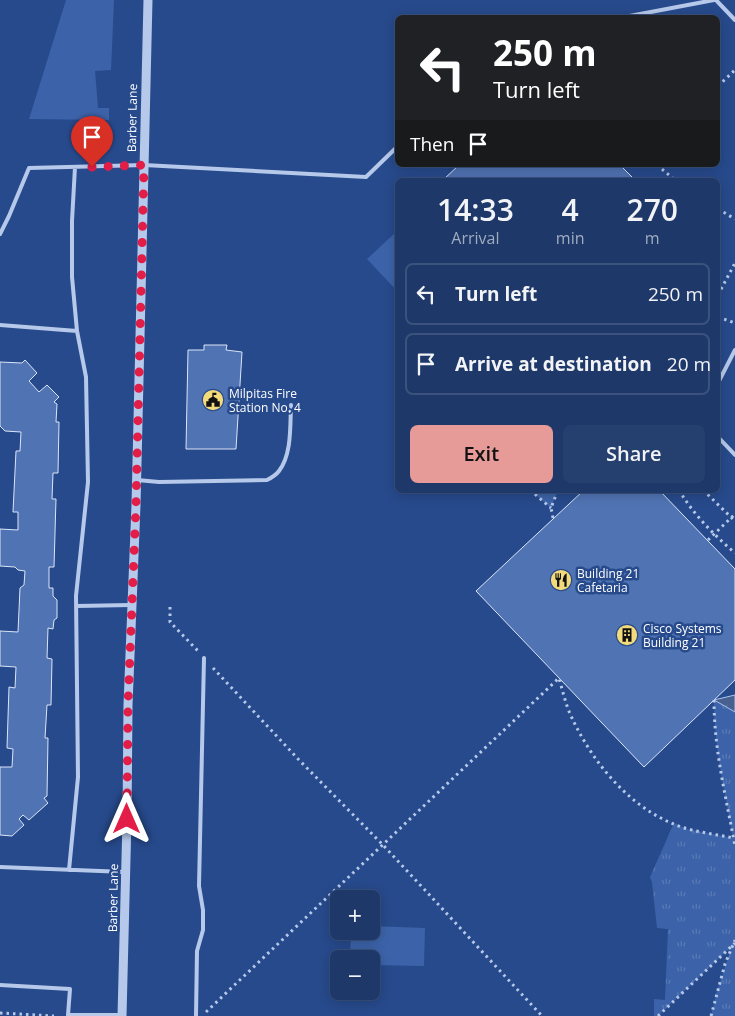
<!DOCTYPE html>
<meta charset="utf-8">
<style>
:root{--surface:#1d3869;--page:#253f6f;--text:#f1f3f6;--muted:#a0acc0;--line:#3b527d;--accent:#e69b98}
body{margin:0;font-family:"Open Sans",sans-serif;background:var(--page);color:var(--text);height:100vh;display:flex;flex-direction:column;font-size:19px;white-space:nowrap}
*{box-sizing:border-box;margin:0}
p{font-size:16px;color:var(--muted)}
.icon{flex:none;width:28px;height:28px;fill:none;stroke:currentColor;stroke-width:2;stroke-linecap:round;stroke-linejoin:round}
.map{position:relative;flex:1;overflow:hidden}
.sheet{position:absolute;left:395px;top:178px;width:325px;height:315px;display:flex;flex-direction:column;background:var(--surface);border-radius:8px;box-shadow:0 2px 12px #0003,0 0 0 1px var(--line)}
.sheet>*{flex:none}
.banner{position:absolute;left:395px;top:15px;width:325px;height:152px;border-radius:8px;box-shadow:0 2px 12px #0003,0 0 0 1px var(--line);background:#202124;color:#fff;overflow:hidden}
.fabs{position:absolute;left:330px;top:890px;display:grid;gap:10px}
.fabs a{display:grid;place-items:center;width:50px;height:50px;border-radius:8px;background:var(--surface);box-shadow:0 2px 12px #0003,0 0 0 1px var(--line);font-size:25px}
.pin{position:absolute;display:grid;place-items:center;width:42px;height:42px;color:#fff;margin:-51px -21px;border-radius:50% 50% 50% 0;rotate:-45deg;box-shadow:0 0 5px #0007}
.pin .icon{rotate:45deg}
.me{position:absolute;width:55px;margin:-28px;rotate:0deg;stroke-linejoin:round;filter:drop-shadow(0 0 4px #0008)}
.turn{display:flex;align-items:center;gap:18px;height:105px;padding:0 15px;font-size:22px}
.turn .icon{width:65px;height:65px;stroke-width:2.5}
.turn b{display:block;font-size:35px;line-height:42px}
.then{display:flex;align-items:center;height:48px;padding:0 15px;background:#0003;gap:10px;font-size:19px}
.eta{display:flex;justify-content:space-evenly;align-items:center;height:85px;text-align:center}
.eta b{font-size:30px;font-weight:600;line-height:35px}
.button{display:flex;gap:10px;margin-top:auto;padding:10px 15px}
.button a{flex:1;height:58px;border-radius:8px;background:var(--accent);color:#111;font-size:20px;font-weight:600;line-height:58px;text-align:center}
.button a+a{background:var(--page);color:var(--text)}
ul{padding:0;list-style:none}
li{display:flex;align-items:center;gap:15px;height:62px;margin:0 10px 8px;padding:0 5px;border:2px solid var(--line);border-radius:8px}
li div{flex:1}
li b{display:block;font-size:19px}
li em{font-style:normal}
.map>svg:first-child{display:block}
</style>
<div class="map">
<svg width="735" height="1016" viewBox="0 0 735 1016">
<defs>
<pattern id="grass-tufts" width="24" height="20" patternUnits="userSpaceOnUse" patternTransform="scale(1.25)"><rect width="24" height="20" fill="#3c63a9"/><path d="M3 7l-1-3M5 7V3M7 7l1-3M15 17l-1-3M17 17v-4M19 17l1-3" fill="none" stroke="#597ab6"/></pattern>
<pattern id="water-ripples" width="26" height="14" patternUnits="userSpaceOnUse" patternTransform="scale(1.25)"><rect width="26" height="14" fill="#47608f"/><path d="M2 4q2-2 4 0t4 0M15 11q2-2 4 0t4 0" fill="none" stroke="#6378a0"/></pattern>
</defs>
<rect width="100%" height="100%" fill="#274a8c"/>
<path fill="url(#grass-tufts)" d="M 530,490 L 558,490 L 551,508 Z
M 714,700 L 735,712 L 735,1016 L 711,1016 L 717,991 L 732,946 L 658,1016 L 654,1016 L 654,999 L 665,1000 L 668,929 L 657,928 L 652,882 L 650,877 L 674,823 L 687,829 L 733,838 C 725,792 714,747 714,700 Z"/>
<path fill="#3c63a9" d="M 66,0 L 114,0 L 111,70 L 95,71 L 98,108 L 109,108 L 109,120 L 29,119 Z
M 396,232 L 398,234 L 397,291 L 367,259 Z
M 371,926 L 425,928 L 424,966 L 371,965 L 371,959 L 350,959 L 351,931 L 371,931 Z"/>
<path fill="url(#water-ripples)" stroke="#abc3eb" d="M 735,695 L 735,712 L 714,700 Z"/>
<path fill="#5073b3" stroke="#dbe5f8" d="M 459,165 L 620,165 L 635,180 L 443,180 Z
M 204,345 L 227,345 L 226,350 L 242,352 L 236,449 L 186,449 L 188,350 L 204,350 Z
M 25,360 L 37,373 L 29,381 L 39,392 L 47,385 L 59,397 L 54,402 L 57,404 L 56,422 L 59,422 L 58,473 L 53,473 L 52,499 L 56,499 L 54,567 L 49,567 L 49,588 L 53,588 L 53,596 L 57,600 L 57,618 L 54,620 L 53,629 L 48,628 L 47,658 L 52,659 L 51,705 L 47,705 L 45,738 L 48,738 L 47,796 L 44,798 L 48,803 L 29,820 L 23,815 L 19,819 L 24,825 L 12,836 L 0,835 L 0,767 L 12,767 L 13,749 L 7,748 L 9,687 L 15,688 L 16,667 L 0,666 L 0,631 L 18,632 L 20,588 L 24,585 L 25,571 L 18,570 L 15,567 L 0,566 L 0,529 L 18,530 L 18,512 L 13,512 L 16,451 L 20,451 L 21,432 L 5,431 L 0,426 L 0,362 L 22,363 Z
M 584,490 L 659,490 L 735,569 L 735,680 L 644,767 L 476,591 Z"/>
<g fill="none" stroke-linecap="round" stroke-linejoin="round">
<path stroke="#b6c9ea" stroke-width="3" stroke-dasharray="2.5 4" stroke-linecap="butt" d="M 718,86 L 735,70
M 657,165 L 675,180
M 718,209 L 735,219
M 718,295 L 735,263
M 718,317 L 735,323
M 530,490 L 551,508
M 679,490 C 693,514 714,535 735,553
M 703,490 L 735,521
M 553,518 L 551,508 L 558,490
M 708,540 L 735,514
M 170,607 L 170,622 L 199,652
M 213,668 L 300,761 L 383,845 L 542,1016
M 714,700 C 714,750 726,797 735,846
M 206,1012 L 559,678 C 563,692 566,706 572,718 C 595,767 635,814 688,829 C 703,833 719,835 734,838
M 0,1013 L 54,1016
M 658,1016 L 735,943
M 711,1016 L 725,964 L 735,940"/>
<path stroke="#b6c9ea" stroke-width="4" d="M 716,0 L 735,20
M 619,18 L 714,0
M 0,234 L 9,216 L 29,168 L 144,165 L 366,177 L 398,146
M 0,325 L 77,331
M 718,383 L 735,350
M 718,437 L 735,455
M 137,480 L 159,482 L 267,480 C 271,478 276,475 279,471 C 292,454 290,426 291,405
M 76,606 L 131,605
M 0,867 L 125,872
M 69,870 L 78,777 L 76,596 L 88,482 L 86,377 L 77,331 L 72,277 L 72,221 L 75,167
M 0,985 L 70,989 L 68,1015 L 122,1015
M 196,1016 L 197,951 L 203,930 L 203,910 L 199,886 L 204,658"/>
<path stroke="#b6c9ea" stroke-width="9" d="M 122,1016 L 127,819 L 128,705 L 136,505 L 148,0"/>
</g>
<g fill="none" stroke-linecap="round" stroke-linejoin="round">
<path stroke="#e11d48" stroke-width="9" stroke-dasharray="0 16.2" d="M 92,167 L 144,165 L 136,505 L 128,704 L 127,819"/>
</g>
<defs>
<g id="civic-disc" transform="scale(1.125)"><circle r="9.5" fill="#f3db7c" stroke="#274a8c"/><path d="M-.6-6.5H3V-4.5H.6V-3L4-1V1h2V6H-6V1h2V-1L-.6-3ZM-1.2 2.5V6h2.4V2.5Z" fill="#111"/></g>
<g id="restaurant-disc" transform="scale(1.125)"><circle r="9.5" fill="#f3db7c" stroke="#274a8c"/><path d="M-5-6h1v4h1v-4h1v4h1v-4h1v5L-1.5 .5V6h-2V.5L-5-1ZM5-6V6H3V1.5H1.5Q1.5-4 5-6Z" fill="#111"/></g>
<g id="building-disc" transform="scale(1.125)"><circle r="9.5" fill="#f3db7c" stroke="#274a8c"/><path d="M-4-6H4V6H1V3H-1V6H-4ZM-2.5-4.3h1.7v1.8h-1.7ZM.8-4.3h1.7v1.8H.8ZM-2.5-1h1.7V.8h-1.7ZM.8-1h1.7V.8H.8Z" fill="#111"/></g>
</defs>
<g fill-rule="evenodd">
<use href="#civic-disc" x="213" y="400"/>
<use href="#restaurant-disc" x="561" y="580"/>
<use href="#building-disc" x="627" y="635"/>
</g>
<g text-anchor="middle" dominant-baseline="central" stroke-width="5" stroke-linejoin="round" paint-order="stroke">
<g font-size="12" fill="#fff" stroke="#274a8c">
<text transform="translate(132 118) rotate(-89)">Barber Lane</text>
<text transform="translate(113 898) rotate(-89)">Barber Lane</text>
</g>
<g font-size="12" fill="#fff" stroke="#274a8c" text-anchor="start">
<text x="229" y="393">Milpitas Fire<tspan x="229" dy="14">Station No. 4</tspan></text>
<text x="577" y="573">Building 21<tspan x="577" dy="14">Cafetaria</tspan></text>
<text x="643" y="628">Cisco Systems<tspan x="643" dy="14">Building 21</tspan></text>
</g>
</g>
</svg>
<div class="fabs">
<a>+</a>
<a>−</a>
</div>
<div class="pin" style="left:92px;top:167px;background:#d93025"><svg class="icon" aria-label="arrive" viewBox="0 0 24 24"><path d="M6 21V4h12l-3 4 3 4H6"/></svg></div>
<svg class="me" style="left:127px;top:819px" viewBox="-20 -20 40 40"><path d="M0-17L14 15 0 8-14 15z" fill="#e11d48" stroke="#fff" stroke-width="4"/></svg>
<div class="banner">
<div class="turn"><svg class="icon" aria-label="left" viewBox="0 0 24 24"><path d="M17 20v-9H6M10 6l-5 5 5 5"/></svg><div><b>250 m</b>Turn left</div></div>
<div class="then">Then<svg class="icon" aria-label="arrive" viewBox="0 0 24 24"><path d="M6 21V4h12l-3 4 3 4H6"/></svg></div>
</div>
<section class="sheet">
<div class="eta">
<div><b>14:33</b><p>Arrival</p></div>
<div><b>4</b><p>min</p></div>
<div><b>270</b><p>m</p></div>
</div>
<ul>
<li><svg class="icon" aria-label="left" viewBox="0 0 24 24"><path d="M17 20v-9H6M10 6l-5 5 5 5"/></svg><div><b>Turn left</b></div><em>250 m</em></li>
<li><svg class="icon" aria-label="arrive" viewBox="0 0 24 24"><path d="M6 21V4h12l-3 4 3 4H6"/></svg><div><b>Arrive at destination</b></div><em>20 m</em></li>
</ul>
<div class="button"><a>Exit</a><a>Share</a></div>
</section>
</div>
